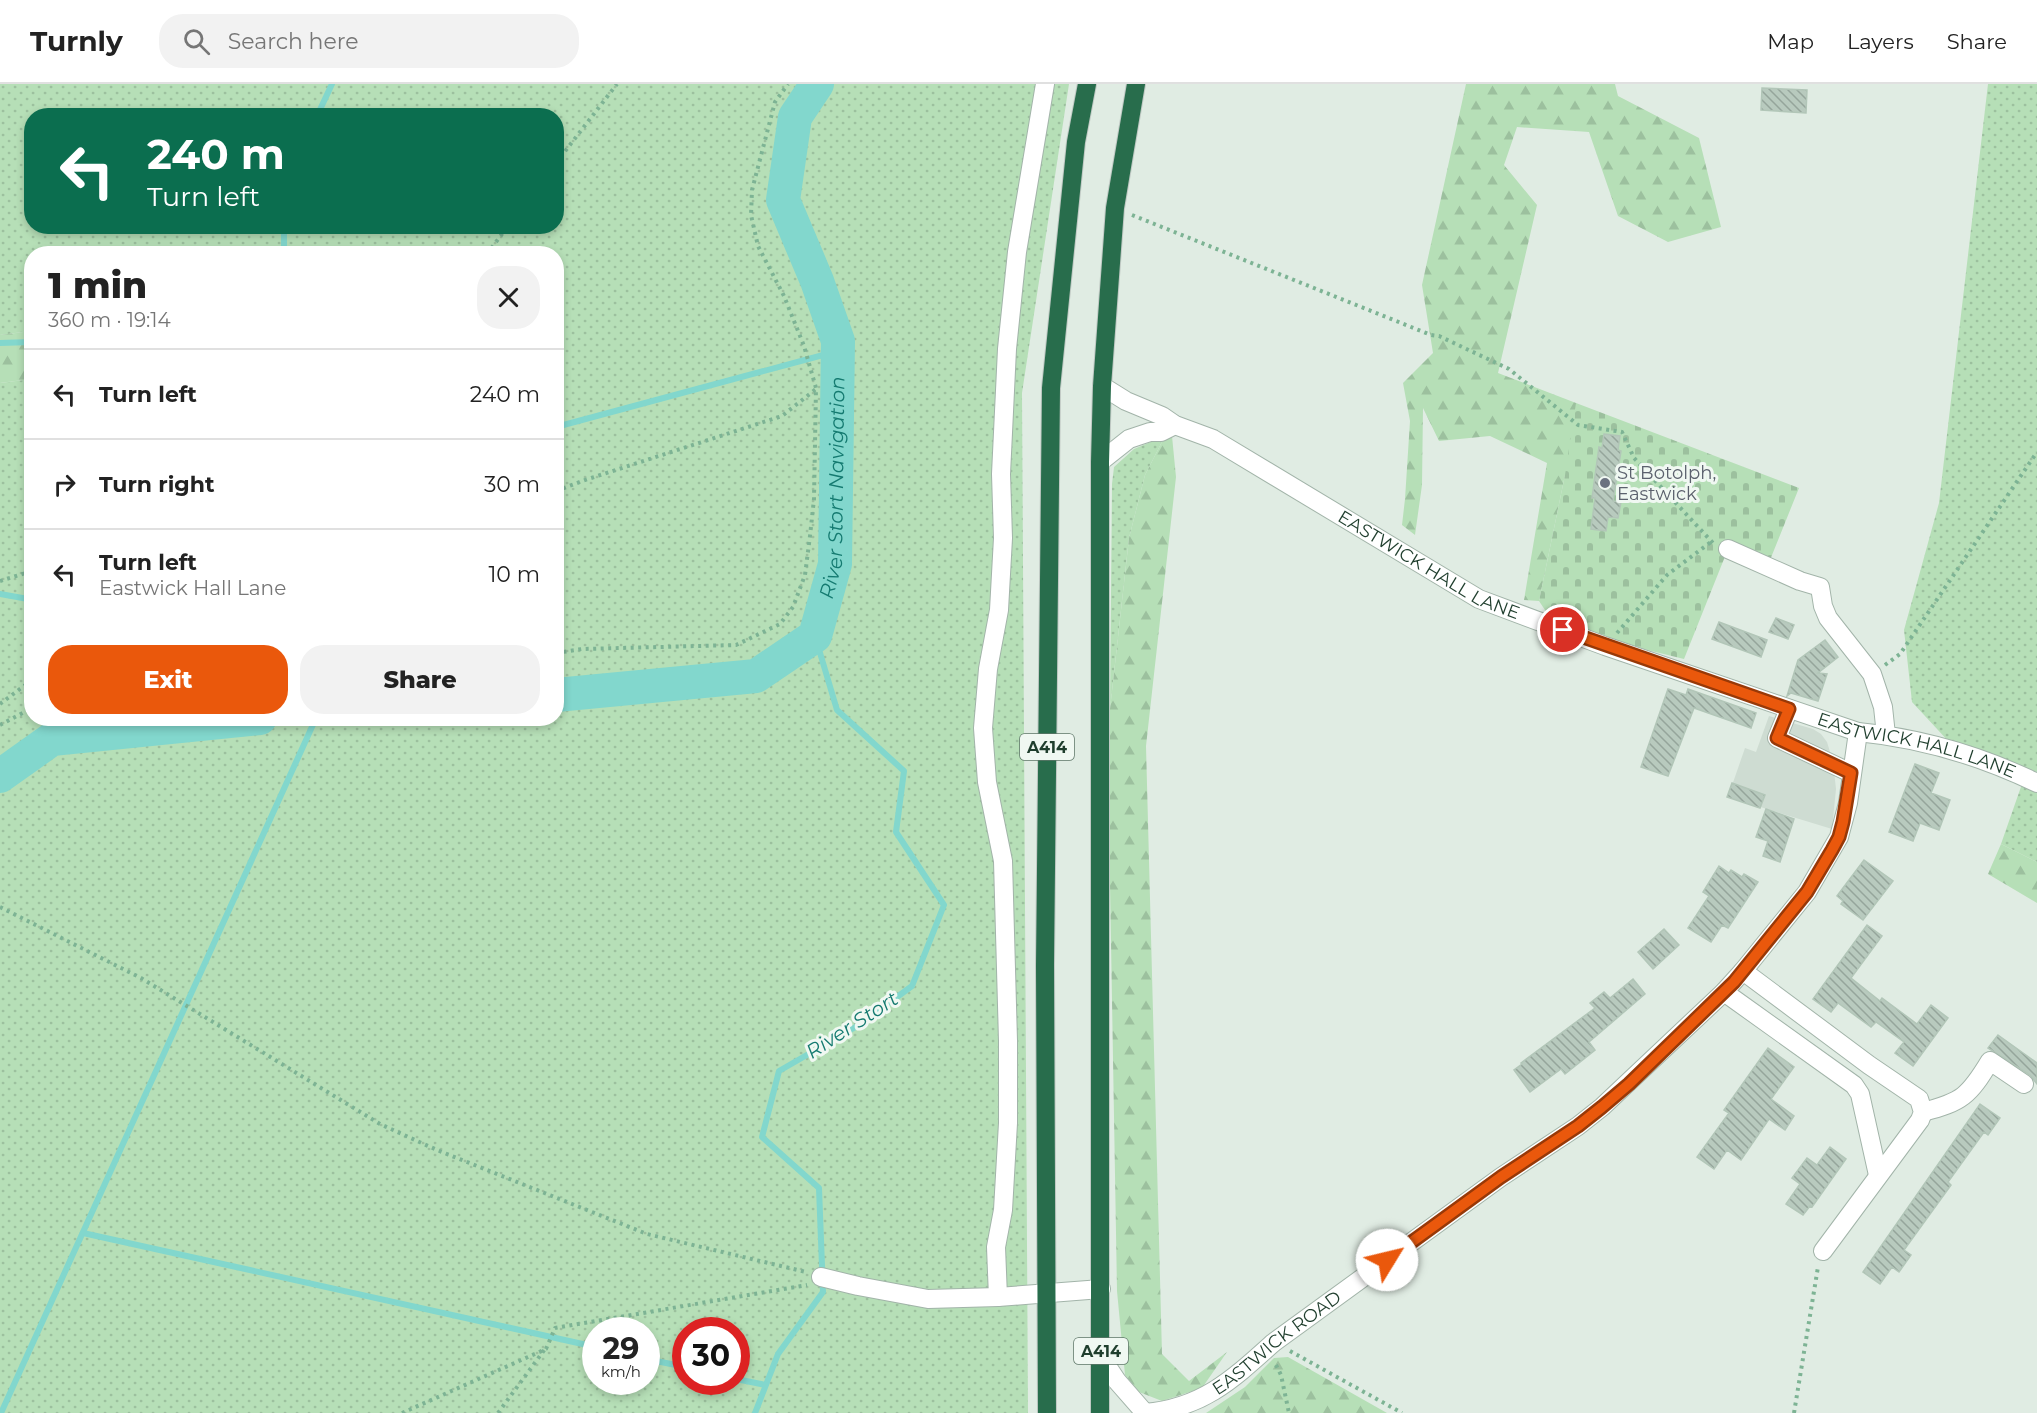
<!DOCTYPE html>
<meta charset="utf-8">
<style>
:root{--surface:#fff;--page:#f2f2f2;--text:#222;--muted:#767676;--line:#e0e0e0;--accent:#ea580c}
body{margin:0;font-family:Montserrat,sans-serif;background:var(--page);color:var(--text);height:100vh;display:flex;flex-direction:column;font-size:22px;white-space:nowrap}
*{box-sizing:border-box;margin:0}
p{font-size:20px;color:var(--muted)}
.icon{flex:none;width:33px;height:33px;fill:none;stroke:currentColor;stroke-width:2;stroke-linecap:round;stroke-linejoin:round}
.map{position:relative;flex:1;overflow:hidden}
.details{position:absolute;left:24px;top:162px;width:540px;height:480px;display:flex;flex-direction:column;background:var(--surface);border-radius:24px;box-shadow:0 3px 9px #0003}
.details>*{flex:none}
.banner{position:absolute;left:24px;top:24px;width:540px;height:126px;border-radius:24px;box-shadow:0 3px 9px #0003;background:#0b6e4f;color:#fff;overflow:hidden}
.speed{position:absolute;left:582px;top:1233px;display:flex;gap:12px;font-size:30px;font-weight:700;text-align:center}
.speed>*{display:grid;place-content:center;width:78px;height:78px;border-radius:50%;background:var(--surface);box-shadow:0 3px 9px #0003;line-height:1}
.speed small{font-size:15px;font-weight:400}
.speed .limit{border:9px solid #d22;background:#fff;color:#111}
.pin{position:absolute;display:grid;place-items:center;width:51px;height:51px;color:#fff;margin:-26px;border:3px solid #fff;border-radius:50%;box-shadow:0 2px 6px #0007}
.me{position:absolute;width:66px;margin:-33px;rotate:54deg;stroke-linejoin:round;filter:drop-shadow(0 0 4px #0008)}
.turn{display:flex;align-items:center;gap:21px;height:126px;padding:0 24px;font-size:27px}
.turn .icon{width:78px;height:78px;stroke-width:2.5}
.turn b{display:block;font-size:42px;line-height:51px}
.round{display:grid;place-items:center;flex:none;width:63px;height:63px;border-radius:24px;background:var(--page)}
.summary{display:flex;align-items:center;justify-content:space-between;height:102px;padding:0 24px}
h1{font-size:36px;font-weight:800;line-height:45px}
.cta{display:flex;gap:12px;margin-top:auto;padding:12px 24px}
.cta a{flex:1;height:69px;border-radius:24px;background:var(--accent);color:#fff;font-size:24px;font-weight:800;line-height:69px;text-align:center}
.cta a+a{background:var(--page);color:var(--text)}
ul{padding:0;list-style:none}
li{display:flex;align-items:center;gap:18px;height:90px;padding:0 24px;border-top:2px solid var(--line)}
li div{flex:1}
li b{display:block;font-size:22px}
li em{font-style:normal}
header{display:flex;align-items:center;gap:36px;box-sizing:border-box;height:84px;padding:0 30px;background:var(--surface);border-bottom:2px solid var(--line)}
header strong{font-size:28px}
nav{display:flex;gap:33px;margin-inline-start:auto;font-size:21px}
.search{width:420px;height:54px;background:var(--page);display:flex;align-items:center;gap:15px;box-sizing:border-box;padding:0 21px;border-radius:24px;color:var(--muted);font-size:22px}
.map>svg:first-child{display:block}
</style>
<header>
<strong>Turnly</strong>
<div class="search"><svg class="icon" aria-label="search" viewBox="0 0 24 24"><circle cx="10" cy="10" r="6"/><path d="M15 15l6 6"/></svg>Search here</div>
<nav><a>Map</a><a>Layers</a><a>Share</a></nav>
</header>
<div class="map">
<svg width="2037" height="1329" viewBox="0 0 2037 1329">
<defs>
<pattern id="grass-dots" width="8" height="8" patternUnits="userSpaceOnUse" patternTransform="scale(1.5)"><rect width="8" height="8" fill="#b6dfb7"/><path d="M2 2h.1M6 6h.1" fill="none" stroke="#9cc09e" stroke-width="1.8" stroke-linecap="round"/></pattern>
<pattern id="forest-firs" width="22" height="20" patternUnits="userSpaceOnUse" patternTransform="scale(1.5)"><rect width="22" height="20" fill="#b6dfb7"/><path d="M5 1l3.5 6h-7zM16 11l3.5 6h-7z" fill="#9cc09e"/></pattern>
<pattern id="cemetery-stones" width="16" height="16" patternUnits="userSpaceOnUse" patternTransform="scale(1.5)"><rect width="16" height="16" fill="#b6dfb7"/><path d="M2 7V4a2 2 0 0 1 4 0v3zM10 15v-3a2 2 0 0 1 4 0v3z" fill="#9cc09e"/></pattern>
<pattern id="building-back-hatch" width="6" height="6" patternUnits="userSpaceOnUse" patternTransform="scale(1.5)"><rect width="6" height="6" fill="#b8cabe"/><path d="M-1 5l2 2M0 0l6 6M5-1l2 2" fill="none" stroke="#95a59b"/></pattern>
</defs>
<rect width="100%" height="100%" fill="#e0ece3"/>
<path fill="#cedcd2" d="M 1769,632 L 1813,645 L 1821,650 L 1827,658 L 1833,678 L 1836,705 L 1832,745 L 1728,713 L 1745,664 L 1756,668 Z"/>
<path fill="url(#grass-dots)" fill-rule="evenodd" d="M 0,0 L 1069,0 L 1022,309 L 1028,1329 L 0,1329 L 0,299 L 31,295 L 32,634 L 556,634 L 556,170 L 32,170 L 31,247 L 0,251 ZM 32,32 L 556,32 L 556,142 L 32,142 ZM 596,1246 L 646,1246 L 646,1298 L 596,1298 ZM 686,1246 L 736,1246 L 736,1298 L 686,1298 Z
M 1988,0 L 2037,0 L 2037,688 L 1950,659 L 1912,618 L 1904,546 L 1939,419 Z
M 1165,352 L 1145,391 L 1129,454 L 1110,625 L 1112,400 L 1114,383 L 1134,365 Z
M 2023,697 L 2037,704 L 2037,778 L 2001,760 Z"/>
<path fill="url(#forest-firs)" d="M 1466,0 L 1615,0 L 1618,12 L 1699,54 L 1721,143 L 1668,158 L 1618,132 L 1589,48 L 1517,43 L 1504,81 L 1537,121 L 1498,289 L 1576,319 L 1597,368 L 1565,391 L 1539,517 L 1524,516 L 1547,379 L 1490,352 L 1439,357 L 1423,324 L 1422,401 L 1415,451 L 1402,441 L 1405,415 L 1410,337 L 1403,299 L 1433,269 L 1422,201 Z
M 31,247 L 31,295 L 0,299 L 0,251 Z
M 1165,352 L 1172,352 L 1176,393 L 1146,662 L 1162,1270 L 1189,1297 L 1227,1268 L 1202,1304 L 1162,1317 L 1139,1308 L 1125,1291 L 1117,1207 L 1109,742 L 1110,625 L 1129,454 L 1145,391 Z
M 2001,760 L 2037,778 L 2037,819 L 1988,790 Z
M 1288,1273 L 1387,1329 L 1206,1329 L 1245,1303 L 1274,1274 Z"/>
<path fill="url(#cemetery-stones)" d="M 1576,319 L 1799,404 L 1770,476 L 1726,470 L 1684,575 L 1623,560 L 1547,529 L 1539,517 L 1565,391 Z"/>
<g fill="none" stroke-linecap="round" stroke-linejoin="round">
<path stroke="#82d7cd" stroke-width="6" d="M 317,32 L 332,0
M 284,142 L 284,170
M 0,259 L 32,258
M 556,343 L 838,267
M 0,510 L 28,515 L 32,514
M 83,1149 L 596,1263
M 646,1275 L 686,1283
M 736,1295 L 766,1301
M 1,1329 L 316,634
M 755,1329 L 778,1270 L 823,1208 L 819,1104 L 762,1053 L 779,987 L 859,941 L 912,902 L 944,821 L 896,748 L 904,687 L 837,626 L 815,552"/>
<g stroke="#82d7cd" stroke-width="34">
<path id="s1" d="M 556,611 L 756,592 L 815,552 L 835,480 L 838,257 L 817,197 L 783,116 L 795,33 L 817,0"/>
<path d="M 0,692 L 52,655 L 260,634"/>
</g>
</g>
<path fill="url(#building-back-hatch)" stroke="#b2c6b8" stroke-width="1.5" d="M 1762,4 L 1807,6 L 1806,29 L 1761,26 Z
M 1604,350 L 1620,352 L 1618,366 L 1621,367 L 1613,417 L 1621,418 L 1618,434 L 1608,433 L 1606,447 L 1591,445 L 1595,414 L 1592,414 L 1599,363 L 1602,364 Z
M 1776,534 L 1794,541 L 1788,555 L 1769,548 Z
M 1719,538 L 1767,556 L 1761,573 L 1712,555 Z
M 1825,556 L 1838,573 L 1818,589 L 1827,590 L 1818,617 L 1791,609 L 1787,612 L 1798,576 Z
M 1668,605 L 1686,611 L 1688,605 L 1756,629 L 1751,644 L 1694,624 L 1668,692 L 1641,683 Z
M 1915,680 L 1939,689 L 1931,709 L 1950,716 L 1939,746 L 1920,739 L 1913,757 L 1889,748 Z
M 1732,699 L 1765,711 L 1760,724 L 1727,713 Z
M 1766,725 L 1794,735 L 1780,778 L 1763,772 L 1768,757 L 1756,753 Z
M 1864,776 L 1893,797 L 1863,836 L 1841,820 L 1843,817 L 1837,812 Z
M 1719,782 L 1729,789 L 1731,786 L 1742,793 L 1744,790 L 1758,798 L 1728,844 L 1722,841 L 1711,858 L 1688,844 L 1709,812 L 1703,808 Z
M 1867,841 L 1882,852 L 1851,894 L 1880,917 L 1882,914 L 1917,940 L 1931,921 L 1948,934 L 1913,982 L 1895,969 L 1904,958 L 1876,938 L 1871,943 L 1838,919 L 1831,928 L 1813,915 Z
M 1664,845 L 1679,861 L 1653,885 L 1638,868 Z
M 1633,895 L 1645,910 L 1589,958 L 1595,966 L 1565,990 L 1561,985 L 1530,1008 L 1514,986 L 1522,980 L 1521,979 L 1595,924 L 1590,919 L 1604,908 L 1610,914 Z
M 1998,951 L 2037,979 L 2037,1000 L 2030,991 L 1988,964 Z
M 1768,964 L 1794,983 L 1771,1015 L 1794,1032 L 1785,1046 L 1769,1035 L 1741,1076 L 1727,1066 L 1714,1085 L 1697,1073 L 1729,1029 L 1724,1026 Z
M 1980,1020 L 2000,1034 L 1988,1051 L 1984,1048 L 1948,1098 L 1951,1101 L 1904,1166 L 1911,1171 L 1899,1188 L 1892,1183 L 1880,1200 L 1863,1188 Z
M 1830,1063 L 1846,1075 L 1812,1123 L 1810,1122 L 1803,1131 L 1786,1120 L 1800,1100 L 1792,1094 L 1807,1074 L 1817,1081 Z"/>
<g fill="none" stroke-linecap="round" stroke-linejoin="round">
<g stroke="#a2b4a9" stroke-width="20">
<g id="minor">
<path id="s2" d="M 1102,302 L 1126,317 L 1162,332 L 1175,341 L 1213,355 L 1479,515 L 1605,562 L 1858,648 C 1920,654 1981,672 2037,699"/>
<path d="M 1100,378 L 1129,355 L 1150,348 L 1161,348 L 1175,341"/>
<path d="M 1728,465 L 1800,497 L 1820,503 L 1823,522 L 1828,534 L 1872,590 L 1883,623 L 1886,651"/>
<path d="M 1789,625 L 1777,654 L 1851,689"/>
<path d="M 1743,887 L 1869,981 L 1919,1015 L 1923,1028 L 1920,1036 L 1823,1167"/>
<path d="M 1724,908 L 1854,1001 L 1860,1010 L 1878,1091"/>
<path d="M 1923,1028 C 1962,1018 1969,1012 1990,977 L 2024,1000"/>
<path d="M 821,1193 L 858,1202 L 928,1215 L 998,1213 L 1101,1205"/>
<path d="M 998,1213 L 996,1163 L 1003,1126 L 1008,1039 L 1008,957 L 1003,777 L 987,698 L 983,644 L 988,585 L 999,526 L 1003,454 L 1001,390 L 1007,265 L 1017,168 L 1045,0"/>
<path d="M 1101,1273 L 1117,1297 L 1145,1329"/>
<path id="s3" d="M 1145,1329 C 1202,1324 1232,1296 1273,1259 L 1501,1093 L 1578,1042 L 1602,1023 L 1724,908 L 1743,887 L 1807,808 L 1839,753 L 1848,719 L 1858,648"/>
</g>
</g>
<g stroke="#c0c9c4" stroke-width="20">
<path id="highway" d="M 1047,1329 L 1045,881 L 1051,304 L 1076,58 L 1087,0
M 1100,1329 L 1100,378 L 1102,302 L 1115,124 L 1136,0"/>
</g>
<path stroke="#7db394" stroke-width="4" stroke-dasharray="3 4.5" stroke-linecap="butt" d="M 556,79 L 617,0
M 1132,131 L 1431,251 L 1439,252 L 1509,285 L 1578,341 L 1622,348 L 1634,374 L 1713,459
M 487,170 L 508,142
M 556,407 L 585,396 L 782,332 L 816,305
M 0,497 L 32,487
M 1617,549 L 1667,491 L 1711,458
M 556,569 L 582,565 L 736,561 L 780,540 L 793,523 L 805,491 L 810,452 L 814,415 L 816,304 L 804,262 L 784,212 L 758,162 L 751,131 L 752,106 L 775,18 L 788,0
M 1885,581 L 1900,570 L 2037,368
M 0,620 L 32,596
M 0,641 L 32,624
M 0,823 L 141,894 L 380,1040 L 437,1066 L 647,1150 L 806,1188
M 1290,1267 L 1402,1329
M 1276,1281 L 1281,1291 L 1289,1329
M 402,1329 L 546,1265 L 555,1244 L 807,1201
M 498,1329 L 545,1265
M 1794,1329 L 1818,1183"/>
<use href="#minor" stroke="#fff" stroke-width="18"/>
<use href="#highway" stroke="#286d4c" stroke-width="18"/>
</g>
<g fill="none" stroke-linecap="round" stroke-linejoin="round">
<g stroke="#983908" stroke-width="15">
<path id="route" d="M 1387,1176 L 1501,1093 L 1578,1042 L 1602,1023 L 1629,1000 L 1734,898 L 1807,808 L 1832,766 L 1839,753 L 1843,738 L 1851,689 L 1777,654 L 1789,625 L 1563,546"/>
</g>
<use href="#route" stroke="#ea580c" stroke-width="10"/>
</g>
<circle fill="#6b7280" stroke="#f0f8f2" stroke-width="2" cx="1605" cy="399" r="6"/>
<g text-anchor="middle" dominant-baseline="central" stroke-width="6" stroke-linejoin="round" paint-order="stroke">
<g fill="#f0f8f2" stroke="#5e7668" stroke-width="1.5">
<rect x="1020" y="650" width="54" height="26" rx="4.5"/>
<rect x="1074" y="1254" width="54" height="26" rx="4.5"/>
</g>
<g font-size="16" font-weight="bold" fill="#1f3e2d">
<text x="1047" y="663">A414</text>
<text x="1101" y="1267">A414</text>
</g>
<g font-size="18" fill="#5b616d" stroke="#f0f8f2" text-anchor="start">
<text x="1617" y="389">St Botolph,<tspan x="1617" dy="21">Eastwick</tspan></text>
</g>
<g font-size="18" fill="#1f3e2d" stroke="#f0f8f2">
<text stroke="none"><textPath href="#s2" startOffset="374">EASTWICK HALL LANE</textPath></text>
<text stroke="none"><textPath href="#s2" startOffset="896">EASTWICK HALL LANE</textPath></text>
<text stroke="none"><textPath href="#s3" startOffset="152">EASTWICK ROAD</textPath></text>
</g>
<g font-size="20" font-style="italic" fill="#147a70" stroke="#f0f8f2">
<text stroke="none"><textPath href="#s1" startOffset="423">River Stort Navigation</textPath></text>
<text transform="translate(852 941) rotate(-33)">River Stort</text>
</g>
</g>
</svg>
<div class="speed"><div>29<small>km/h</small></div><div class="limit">30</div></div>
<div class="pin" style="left:1563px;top:546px;background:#d93025"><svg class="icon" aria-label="arrive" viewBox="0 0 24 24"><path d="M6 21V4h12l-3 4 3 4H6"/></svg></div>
<svg class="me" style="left:1387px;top:1176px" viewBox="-20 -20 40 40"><circle r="19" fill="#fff"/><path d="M0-13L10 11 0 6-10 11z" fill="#ea580c"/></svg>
<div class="banner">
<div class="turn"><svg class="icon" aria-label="left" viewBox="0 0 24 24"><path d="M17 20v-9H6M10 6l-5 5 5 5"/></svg><div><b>240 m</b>Turn left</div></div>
</div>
<section class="details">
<div class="summary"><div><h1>1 min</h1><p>360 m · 19:14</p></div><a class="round"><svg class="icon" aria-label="close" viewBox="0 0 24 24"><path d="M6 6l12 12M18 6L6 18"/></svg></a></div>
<ul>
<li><svg class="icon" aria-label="left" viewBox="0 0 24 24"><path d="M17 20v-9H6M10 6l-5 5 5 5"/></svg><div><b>Turn left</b></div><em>240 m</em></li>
<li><svg class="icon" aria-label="right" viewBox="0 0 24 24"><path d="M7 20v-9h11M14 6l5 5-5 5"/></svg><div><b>Turn right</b></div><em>30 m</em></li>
<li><svg class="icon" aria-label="left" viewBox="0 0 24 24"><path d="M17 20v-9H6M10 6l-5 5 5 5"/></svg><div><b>Turn left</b><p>Eastwick Hall Lane</p></div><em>10 m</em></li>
</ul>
<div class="cta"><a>Exit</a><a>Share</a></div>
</section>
</div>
